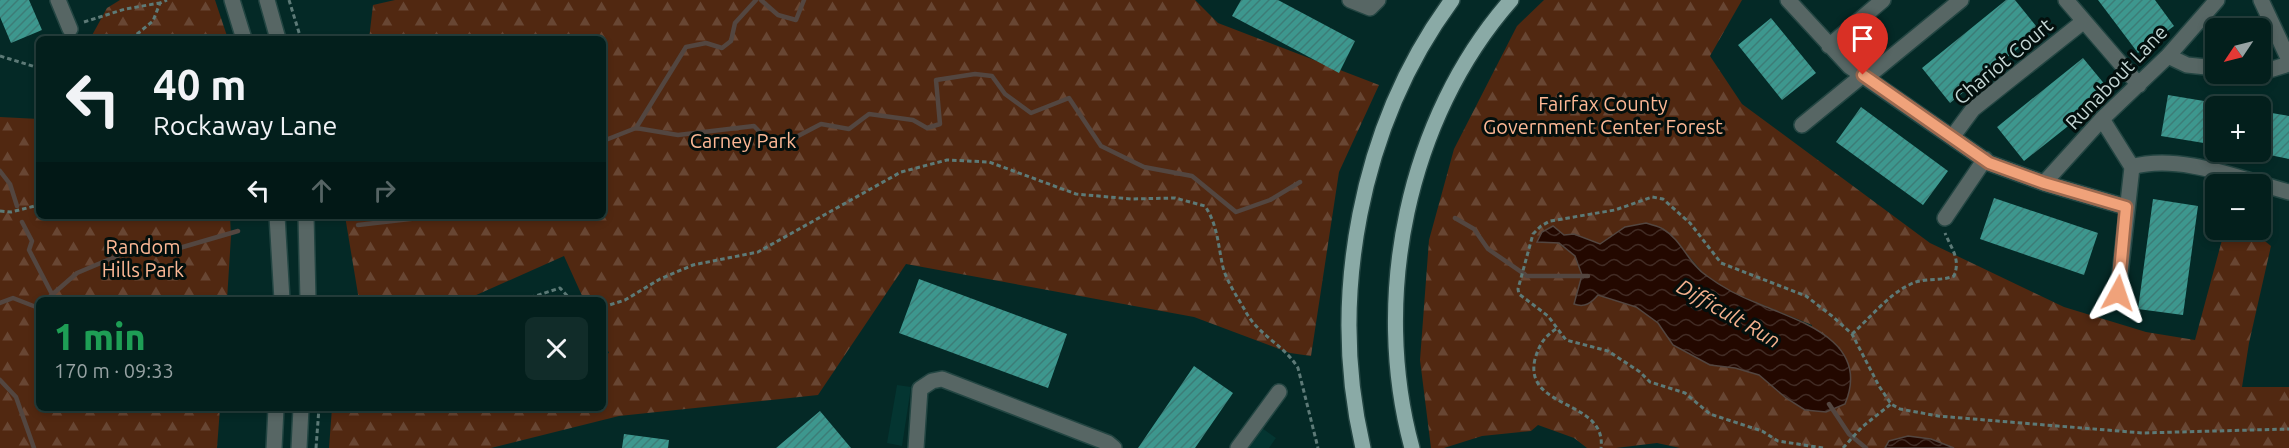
<!DOCTYPE html>
<meta charset="utf-8">
<style>
:root{--surface:#031f1c;--page:#112c29;--text:#f1f3f6;--muted:#97a2a3;--line:#243d3b}
body{margin:0;font-family:Ubuntu,sans-serif;background:var(--page);color:var(--text);height:100vh;display:flex;flex-direction:column;font-size:22px;white-space:nowrap}
*{box-sizing:border-box;margin:0}
p{font-size:20px;color:var(--muted)}
.icon{flex:none;width:33px;height:33px;fill:none;stroke:currentColor;stroke-width:2;stroke-linecap:round;stroke-linejoin:round}
.map{position:relative;flex:1;overflow:hidden}
.drawer{position:absolute;left:36px;top:297px;width:570px;height:114px;display:flex;flex-direction:column;background:var(--surface);border-radius:9px;box-shadow:0 3px 9px #0003,0 0 0 2px var(--line)}
.drawer>*{flex:none}
.guide{position:absolute;left:36px;top:36px;width:570px;height:183px;border-radius:9px;box-shadow:0 3px 9px #0003,0 0 0 2px var(--line);background:#031f1c;color:var(--text);overflow:hidden}
.needle{width:39px;rotate:235deg}
.tools{position:absolute;left:2205px;top:18px;display:grid;gap:12px}
.tools a{display:grid;place-items:center;width:66px;height:66px;border-radius:9px;background:var(--surface);box-shadow:0 3px 9px #0003,0 0 0 2px var(--line);font-size:30px}
.pin{position:absolute;display:grid;place-items:center;width:51px;height:51px;color:#fff;margin:-62px -26px;border-radius:50% 50% 50% 0;rotate:-45deg;box-shadow:0 0 6px #0007}
.pin .icon{rotate:45deg}
.me{position:absolute;width:66px;margin:-33px;rotate:5deg;stroke-linejoin:round;filter:drop-shadow(0 0 4px #0008)}
.turn{display:flex;align-items:center;gap:21px;height:126px;padding:0 18px;font-size:27px}
.turn .icon{width:78px;height:78px;stroke-width:2.5}
.turn b{display:block;font-size:42px;line-height:51px}
.lanes{display:flex;align-items:center;height:57px;padding:0 18px;background:#0003;justify-content:center;gap:30px;direction:ltr}
.lanes .off{opacity:.35}
.round{display:grid;place-items:center;flex:none;width:63px;height:63px;border-radius:9px;background:var(--page)}
.headline{display:flex;align-items:center;justify-content:space-between;height:102px;padding:0 18px}
h1{font-size:36px;font-weight:800;line-height:45px;color:#1e9e55}
.map>svg:first-child{display:block}
</style>
<div class="map">
<svg width="2289" height="448" viewBox="0 0 2289 448">
<defs>
<pattern id="forest-firs" width="22" height="20" patternUnits="userSpaceOnUse" patternTransform="scale(1.5)"><rect width="22" height="20" fill="#512811"/><path d="M5 1l3.5 6h-7zM16 11l3.5 6h-7z" fill="#684633"/></pattern>
<pattern id="water-waves" width="16" height="10" patternUnits="userSpaceOnUse" patternTransform="scale(1.5)"><rect width="16" height="10" fill="#230800"/><path d="M0 5q4-4 8 0t8 0" fill="none" stroke="#412b24"/></pattern>
<pattern id="building-hatch" width="6" height="6" patternUnits="userSpaceOnUse" patternTransform="scale(1.5)"><rect width="6" height="6" fill="#3d978e"/><path d="M-1 1l2-2M0 6l6-6M5 7l2-2" fill="none" stroke="#3c7d77"/></pattern>
</defs>
<rect width="100%" height="100%" fill="#042926"/>
<path fill="#043531" d="M 897,385 L 911,387 L 902,446 L 887,443 Z
M 1262,428 L 1276,438 L 1269,448 L 1249,448 Z"/>
<path fill="url(#forest-firs)" fill-rule="evenodd" d="M 120,0 L 215,0 L 228,39 L 90,39 L 107,8 Z
M 395,0 L 1195,0 L 1218,23 L 1379,85 L 1339,172 L 1311,356 L 1290,353 L 1194,317 L 906,264 L 818,395 L 619,416 L 491,448 L 329,448 L 332,408 L 603,408 L 603,355 L 609,353 L 603,340 L 603,300 L 584,300 L 564,256 L 465,300 L 359,300 L 345,216 L 603,216 L 603,39 L 369,39 L 373,5 Z
M 1544,0 L 1742,0 L 1710,56 L 1742,104 L 1930,243 L 2064,307 L 2146,332 L 2195,340 L 2222,240 L 2251,230 L 2271,246 L 2249,343 L 2242,387 L 2289,387 L 2289,448 L 1954,448 L 1931,439 L 1889,441 L 1885,448 L 1680,448 L 1657,443 L 1616,448 L 1587,448 L 1574,438 L 1538,425 L 1531,431 L 1482,436 L 1444,448 L 1431,448 L 1420,360 L 1429,240 L 1454,149 L 1517,26 ZM 1625,227 L 1680,246 L 1704,274 L 1731,292 L 1812,325 L 1786,398 L 1759,375 L 1735,368 L 1710,365 L 1673,345 L 1658,323 L 1636,307 L 1598,295 L 1574,304 L 1582,275 L 1575,256 L 1558,243 L 1538,242 L 1574,234 L 1600,244 Z
M 0,117 L 39,119 L 39,216 L 230,216 L 231,236 L 227,300 L 39,300 L 39,408 L 220,408 L 217,448 L 0,448 Z"/>
<path fill="url(#water-waves)" stroke="#534640" stroke-width="1.5" d="M 1646,223 C 1651,225 1659,226 1663,229 C 1682,240 1689,265 1707,276 C 1723,288 1741,297 1759,304 C 1802,322 1871,342 1845,404 L 1826,412 L 1805,410 L 1786,398 L 1759,375 L 1735,368 L 1710,365 L 1673,345 L 1658,323 L 1636,307 L 1598,295 C 1591,303 1585,308 1574,304 L 1582,275 L 1575,256 L 1559,243 L 1537,242 L 1542,232 L 1553,226 L 1564,235 L 1574,234 L 1600,244 L 1625,227 Z
M 1908,436 L 1931,439 L 1954,448 L 1885,448 L 1889,441 Z"/>
<g fill="none" stroke-linecap="round" stroke-linejoin="round">
<path stroke="#534640" stroke-width="4.5" d="M 761,0 L 778,15 L 796,20 L 804,0
M 636,128 L 686,47 L 706,43 L 722,48 L 731,41 L 735,23 L 756,0
M 603,141 L 636,128 L 678,135 L 754,126 L 775,148 L 821,124 L 849,129 L 869,114 L 913,120 L 927,128 L 940,124 L 936,80 L 975,74 L 992,76 L 1005,94 L 1031,113 L 1069,98 L 1101,146 L 1144,167 L 1192,176 L 1236,212 L 1270,200 L 1300,182
M 0,171 L 10,184 L 17,206
M 1455,218 L 1474,229 L 1488,249 L 1527,276 L 1588,276
M 22,222 L 32,241 L 29,250 L 53,296
M 358,225 L 436,216
M 46,300 L 77,273 L 122,254 L 176,249 L 238,231
M 0,303 L 13,298 L 36,307 L 39,305
M 0,380 L 16,397 L 34,448
M 1829,404 L 1849,434 L 1866,448"/>
</g>
<path fill="url(#building-hatch)" d="M 0,0 L 29,0 L 42,30 L 11,43 L 0,17 Z
M 1241,0 L 1278,0 L 1355,41 L 1339,73 L 1232,16 Z
M 2006,0 L 2015,0 L 2040,31 L 1950,103 L 1922,68 Z
M 2098,0 L 2155,0 L 2174,26 L 2138,53 Z
M 1771,18 L 1816,73 L 1782,100 L 1738,45 Z
M 2083,58 L 2111,92 L 2024,161 L 1997,127 Z
M 2168,95 L 2216,103 L 2216,145 L 2161,136 Z
M 1861,107 L 1948,171 L 1923,205 L 1836,142 Z
M 2260,111 L 2289,116 L 2289,159 L 2260,153 Z
M 1994,198 L 2098,233 L 2084,275 L 1980,239 Z
M 2153,199 L 2198,206 L 2183,315 L 2138,309 Z
M 919,279 L 1067,334 L 1048,388 L 899,333 Z
M 1194,366 L 1233,393 L 1195,448 L 1138,448 Z
M 820,411 L 851,448 L 776,448 Z
M 624,434 L 669,440 L 668,448 L 622,448 Z"/>
<g fill="none" stroke-linecap="round" stroke-linejoin="round">
<g stroke="#234542" stroke-width="18">
<path id="minor" d="M 58,0 L 70,29
M 232,0 L 244,39
M 267,0 L 278,39
M 1350,0 L 1370,8 L 1378,0
M 1788,0 L 1849,66 L 1989,163 L 2044,183 L 2126,207
M 2066,0 L 2139,85
M 2261,0 L 2289,60
M 1829,46 L 1883,0
M 2168,56 L 2187,65 L 2216,68
M 2256,74 L 2289,64
M 1867,77 L 1961,0
M 2102,119 L 2132,167
M 1802,125 L 1863,75
M 1953,136 L 1973,109 L 2084,21
M 2044,183 L 2102,119 L 2168,56 L 2217,0
M 277,216 L 282,300
M 306,216 L 308,300
M 1945,218 L 1985,159
M 2118,293 L 2132,167 C 2180,153 2242,180 2289,192
M 274,448 L 276,408
M 299,448 L 301,408
M 916,448 L 920,389 L 932,381 L 942,379 L 1108,443 L 1114,448
M 1238,448 L 1279,392"/>
</g>
<g stroke="#234542" stroke-width="18">
<path id="major" d="M 1363,448 C 1328,298 1360,125 1452,0
M 1412,448 C 1371,298 1407,118 1511,0"/>
</g>
<path stroke="#5d7a77" stroke-width="3" stroke-dasharray="4.5 3" stroke-linecap="butt" d="M 289,0 L 301,39
M 84,22 L 125,9 L 160,3
M 131,39 L 153,21 L 160,3 L 167,0
M 0,56 L 39,68
M 0,211 L 11,212 L 39,205
M 523,300 L 560,288 L 571,300
M 603,307 L 625,300 L 660,279 L 693,265 L 758,252 L 901,172 L 947,160 L 989,162 L 1076,194 L 1131,199 L 1175,198 L 1205,206 C 1217,224 1218,243 1222,263 C 1225,280 1239,299 1247,314 C 1260,336 1285,346 1298,368 L 1318,448
M 1556,329 C 1544,337 1539,345 1535,359 C 1523,410 1607,399 1601,448
M 1852,334 C 1869,319 1888,295 1909,285 C 1923,277 1939,282 1954,276 C 1961,259 1951,248 1945,233
M 316,448 L 319,408
M 1823,448 L 1778,441 L 1762,431 L 1710,414 L 1685,393 L 1650,382 L 1640,372 L 1608,351 L 1566,340 L 1548,316 L 1519,294 L 1518,289 L 1533,234 L 1541,226 L 1550,221 L 1615,210 L 1652,197 L 1663,199 L 1690,223 L 1721,263 L 1806,296 L 1832,316 L 1852,334 L 1879,386 L 1891,404 L 1900,409 L 1938,416 L 2142,433 L 2289,429
M 1843,448 L 1862,427 L 1891,404"/>
<use href="#minor" stroke="#576664" stroke-width="15"/>
<use href="#major" stroke="#8aaaa6" stroke-width="15"/>
</g>
<g fill="none" stroke-linecap="round" stroke-linejoin="round">
<g stroke="#9c694f" stroke-width="15">
<path id="route" d="M 1863,75 L 1989,163 L 2044,183 L 2126,207 L 2118,293"/>
</g>
<use href="#route" stroke="#f0a27a" stroke-width="10"/>
</g>
<g text-anchor="middle" dominant-baseline="central" stroke-width="6" stroke-linejoin="round" paint-order="stroke">
<g font-size="20" fill="#c4d6d4" stroke="#030f0d">
<text transform="translate(2003 61) rotate(-40)">Chariot Court</text>
<text transform="translate(2116 77) rotate(-46)">Runabout Lane</text>
</g>
<g font-size="20" fill="#fdb895" stroke="#030f0d">
<text x="1603" y="103">Fairfax County<tspan x="1603" dy="23">Government Center Forest</tspan></text>
<text x="743" y="140">Carney Park</text>
<text x="143" y="246">Random<tspan x="143" dy="23">Hills Park</tspan></text>
</g>
<g font-size="21" font-style="italic" fill="#f5b18e" stroke="#030f0d">
<text transform="translate(1729 313) rotate(30)">Difficult Run</text>
</g>
</g>
</svg>
<div class="tools">
<a><svg class="needle" viewBox="-14 -14 28 28"><path d="M0-13l5 13h-10z" fill="#e53935"/><path d="M0 13l5-13h-10z" fill="#97a2a3"/></svg></a>
<a>+</a>
<a>−</a>
</div>
<div class="pin" style="left:1863px;top:75px;background:#d93025"><svg class="icon" aria-label="arrive" viewBox="0 0 24 24"><path d="M6 21V4h12l-3 4 3 4H6"/></svg></div>
<svg class="me" style="left:2118px;top:293px" viewBox="-20 -20 40 40"><path d="M0-17L14 15 0 8-14 15z" fill="#f0a27a" stroke="#fff" stroke-width="4"/></svg>
<div class="guide">
<div class="turn"><svg class="icon" aria-label="left" viewBox="0 0 24 24"><path d="M17 20v-9H6M10 6l-5 5 5 5"/></svg><div><b>40 m</b>Rockaway Lane</div></div>
<div class="lanes"><svg class="icon" aria-label="left" viewBox="0 0 24 24"><path d="M17 20v-9H6M10 6l-5 5 5 5"/></svg><svg class="icon off" aria-label="ahead" viewBox="0 0 24 24"><path d="M12 20V5M6 11l6-6 6 6"/></svg><svg class="icon off" aria-label="right" viewBox="0 0 24 24"><path d="M7 20v-9h11M14 6l5 5-5 5"/></svg></div>
</div>
<section class="drawer">
<div class="headline"><div><h1>1 min</h1><p>170 m · 09:33</p></div><a class="round"><svg class="icon" aria-label="close" viewBox="0 0 24 24"><path d="M6 6l12 12M18 6L6 18"/></svg></a></div>
</section>
</div>
